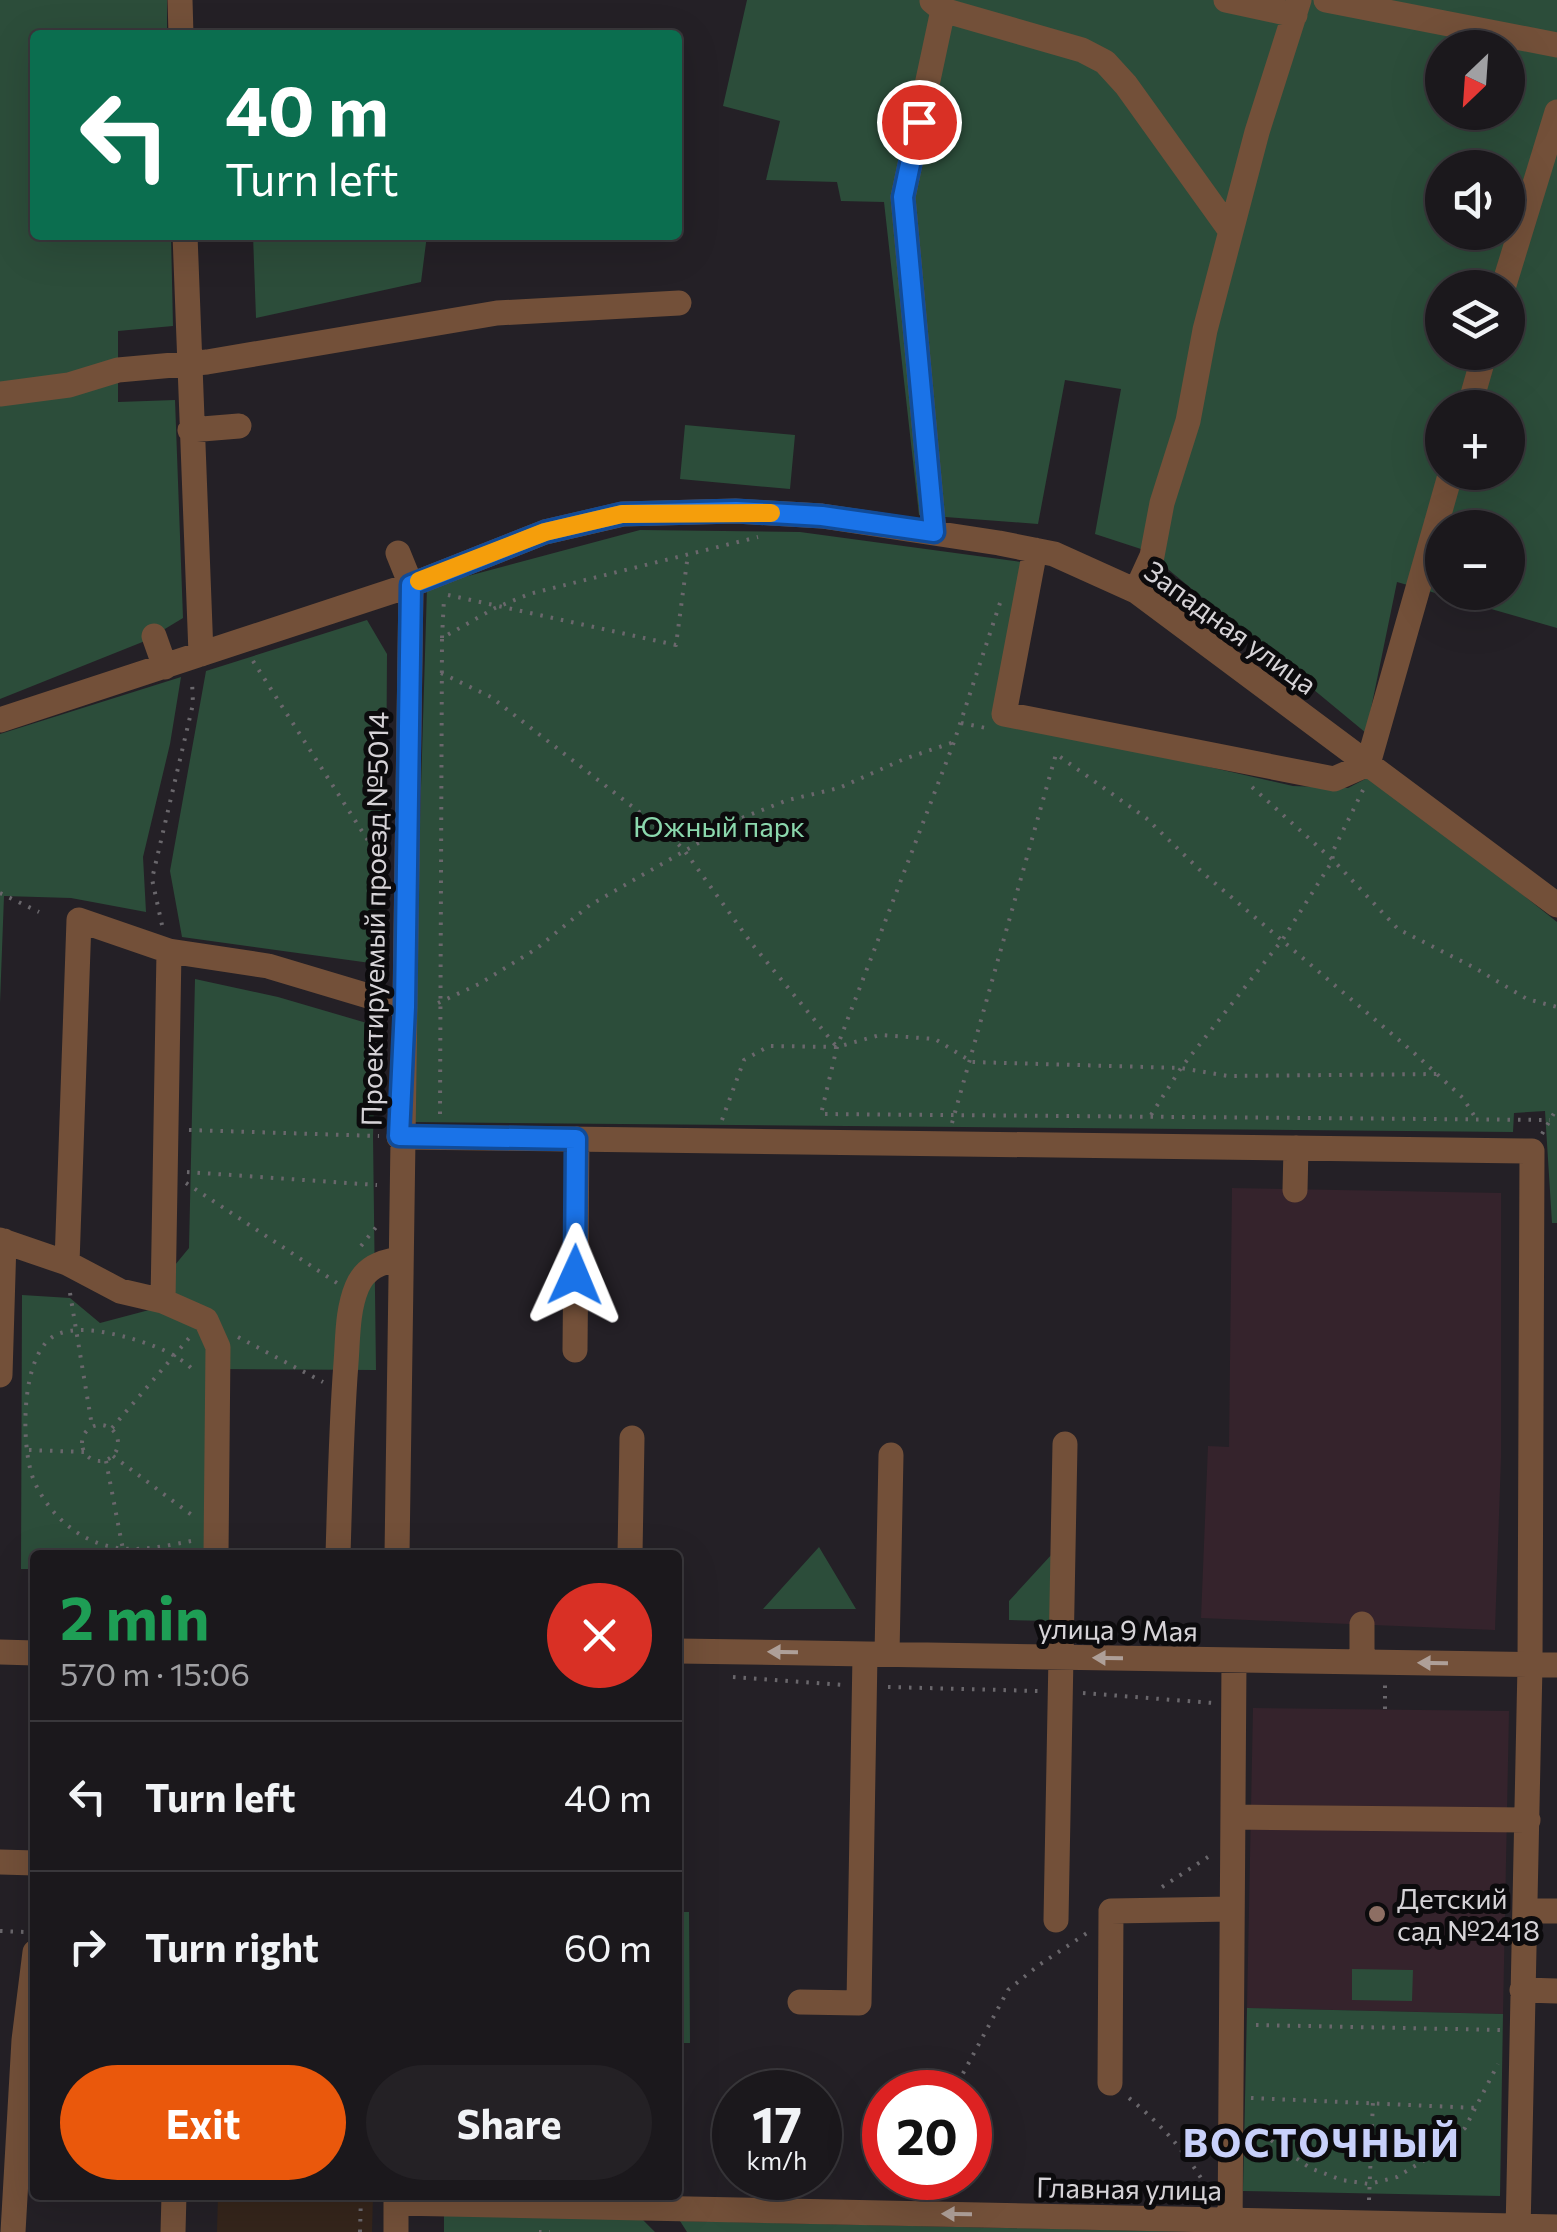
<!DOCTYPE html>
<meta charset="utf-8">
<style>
:root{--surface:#1b181c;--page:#242125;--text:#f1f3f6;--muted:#a0a0a3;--line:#39373b;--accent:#ea580c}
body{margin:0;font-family:Commissioner,sans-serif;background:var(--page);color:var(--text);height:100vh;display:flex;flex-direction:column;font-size:38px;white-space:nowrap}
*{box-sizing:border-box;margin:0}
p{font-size:32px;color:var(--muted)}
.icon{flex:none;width:55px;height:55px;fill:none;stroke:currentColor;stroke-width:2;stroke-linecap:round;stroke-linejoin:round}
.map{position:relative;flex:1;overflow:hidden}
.panel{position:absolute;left:30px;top:1550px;width:652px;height:650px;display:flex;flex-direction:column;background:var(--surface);border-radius:10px;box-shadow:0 10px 40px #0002,0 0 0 2px var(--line)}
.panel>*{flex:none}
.guide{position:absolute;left:30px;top:30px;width:652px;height:210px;border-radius:10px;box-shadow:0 10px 40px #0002,0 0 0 2px var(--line);background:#0b6e4f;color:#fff;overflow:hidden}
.needle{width:65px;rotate:205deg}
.controls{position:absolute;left:1425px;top:30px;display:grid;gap:20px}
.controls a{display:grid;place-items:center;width:100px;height:100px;border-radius:50%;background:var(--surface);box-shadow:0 10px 40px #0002,0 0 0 2px var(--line);font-size:50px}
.speed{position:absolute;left:712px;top:2070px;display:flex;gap:20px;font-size:50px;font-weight:700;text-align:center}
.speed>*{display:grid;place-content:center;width:130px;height:130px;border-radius:50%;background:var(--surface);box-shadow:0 10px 40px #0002,0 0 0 2px var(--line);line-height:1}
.speed small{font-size:25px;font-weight:400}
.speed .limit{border:15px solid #d22;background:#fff;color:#111}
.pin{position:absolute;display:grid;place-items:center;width:85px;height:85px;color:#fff;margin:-42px;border:5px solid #fff;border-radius:50%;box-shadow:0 2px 10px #0007}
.me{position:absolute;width:110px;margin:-55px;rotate:1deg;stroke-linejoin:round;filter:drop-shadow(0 0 8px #0008)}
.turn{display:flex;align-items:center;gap:35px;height:210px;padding:0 30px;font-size:45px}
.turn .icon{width:130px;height:130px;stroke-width:2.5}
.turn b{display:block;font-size:70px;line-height:85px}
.round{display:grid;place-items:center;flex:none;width:105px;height:105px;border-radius:52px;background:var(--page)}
.head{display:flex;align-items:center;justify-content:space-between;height:170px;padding:0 30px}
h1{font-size:60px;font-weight:700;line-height:75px;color:#1e9e55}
.cta{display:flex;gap:20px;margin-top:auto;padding:20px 30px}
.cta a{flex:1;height:115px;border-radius:60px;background:var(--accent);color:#fff;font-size:40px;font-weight:700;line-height:115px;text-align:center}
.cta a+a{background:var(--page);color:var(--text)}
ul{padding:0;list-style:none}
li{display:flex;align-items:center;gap:30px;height:150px;padding:0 30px;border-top:2px solid var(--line)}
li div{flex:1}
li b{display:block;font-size:38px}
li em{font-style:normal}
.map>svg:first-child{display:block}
</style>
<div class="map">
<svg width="1557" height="2232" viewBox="0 0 1557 2232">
<rect width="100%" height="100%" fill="#242026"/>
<path fill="#35251b" d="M 218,2195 L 373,2195 L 372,2232 L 217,2232 Z"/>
<path fill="#35232c" d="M 1232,1188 L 1501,1193 L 1501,1458 L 1495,1630 L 1201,1618 L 1208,1446 L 1229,1447 Z
M 1253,1708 L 1509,1711 L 1503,2014 L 1247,2008 Z"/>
<path fill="#2c4d3a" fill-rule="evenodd" d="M 0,0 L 167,0 L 167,35 L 35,35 L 35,235 L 171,235 L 173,326 L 118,331 L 118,402 L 175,400 L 183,618 L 145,641 L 0,699 Z
M 747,0 L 1557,0 L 1557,628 L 1397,582 L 1366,733 L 1152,556 L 1141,549 L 1095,534 L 1121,389 L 1065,380 L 1038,524 L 919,515 L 884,202 L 841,201 L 837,182 L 766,180 L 780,121 L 723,106 ZM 1442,48 L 1508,48 L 1508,112 L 1442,112 ZM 1442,168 L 1508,168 L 1508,232 L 1442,232 ZM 1442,288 L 1508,288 L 1508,352 L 1442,352 ZM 1442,408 L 1508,408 L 1508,472 L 1442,472 ZM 1442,528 L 1508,528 L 1508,592 L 1442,592 Z
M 253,235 L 427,235 L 421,282 L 256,318 Z
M 685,425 L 795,435 L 790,489 L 680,479 Z
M 640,530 L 800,532 L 1021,562 L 994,718 L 1293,786 L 1348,788 L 1373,775 L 1557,922 L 1557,1223 L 1552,1223 L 1545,1111 L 1514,1113 L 1513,1132 L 411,1122 L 427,587 Z
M 367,620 L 387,654 L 385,965 L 182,937 L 170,871 L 206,671 Z
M 181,677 L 170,744 L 143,857 L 146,912 L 71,898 L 4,896 L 0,1003 L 0,734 Z
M 195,979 L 278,997 L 377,1026 L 373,1136 L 376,1370 L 213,1369 L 210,1555 L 35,1555 L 35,1569 L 21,1569 L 22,1295 L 70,1298 L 100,1323 L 168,1305 L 175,1265 L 189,1248 Z
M 819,1547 L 856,1609 L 763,1609 Z
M 1053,1553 L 1052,1621 L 1009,1620 L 1009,1601 Z
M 678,1912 L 689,1912 L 690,2043 L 678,2043 Z
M 1352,1969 L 1413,1970 L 1412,2001 L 1352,2000 Z
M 1247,2008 L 1503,2014 L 1500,2196 L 1243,2191 Z
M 444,2208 L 641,2218 L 655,2232 L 444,2232 Z
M 680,2221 L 1200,2232 L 687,2232 Z"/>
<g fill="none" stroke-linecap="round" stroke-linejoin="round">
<path stroke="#6a676c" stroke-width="4" stroke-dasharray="2.5 8" stroke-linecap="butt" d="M 448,595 L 676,645 L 688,554
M 1000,603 L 954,742 L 837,1047 L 821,1114 L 1550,1120
M 442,638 L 444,598
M 253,661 L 383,864
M 441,673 L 491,697 L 669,835 L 684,850 L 752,944 L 836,1046
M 961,723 L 986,728
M 1252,787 L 1333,860 L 1398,929 L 1475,968 L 1527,999 L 1557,1007
M 0,893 L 39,912
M 162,925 L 152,879 L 193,704 L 192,681
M 438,1003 L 479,984 L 536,949 L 590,905 L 744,817 L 788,800 L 839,788 L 904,759 L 954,742
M 440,1114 L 442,638 L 495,608 L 529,594 L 758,537
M 1151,1115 L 1181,1068 L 1283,939 L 1333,860 L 1332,853 L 1363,790
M 722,1120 L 744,1060 L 769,1046 L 837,1047 L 880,1035 L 935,1039 L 972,1062 L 1181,1068 L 1228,1076 L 1437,1074
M 952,1123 L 1056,754 L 1146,818 L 1203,873 L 1413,1052 L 1463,1098 L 1475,1117
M 189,1130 L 379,1136
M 1542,1134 L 1557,1108
M 187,1172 L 377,1185
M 186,1183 L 337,1283
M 361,1246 L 377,1226
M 70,1293 L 92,1426
M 238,1337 L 323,1382
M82 1443a18 18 0 1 1 36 0a18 18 0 1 1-36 0Z
M 112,1428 L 190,1337
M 29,1450 L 84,1452
M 113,1456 L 193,1516
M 106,1461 L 124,1555
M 191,1541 C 165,1546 135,1553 108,1546 C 75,1538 49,1513 35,1483 C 20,1452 19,1349 58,1334 C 79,1326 105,1332 126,1337 C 150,1344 176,1352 194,1371
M 733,1677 L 844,1685
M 888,1687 L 1038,1691
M 1083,1693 L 1213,1703
M 1385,1709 L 1385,1684
M 1162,1887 L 1208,1857
M 0,1931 L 25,1932
M 1256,2025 L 1501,2030
M 953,2092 L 1008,1990 L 1039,1965 L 1087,1933
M 1129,2098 C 1162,2125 1186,2152 1207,2188
M 1251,2098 L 1477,2108
M 1254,2128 L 1310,2168 L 1342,2180 L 1369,2184 L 1397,2177 L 1439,2151 L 1465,2128 L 1498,2064
M 934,2178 L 934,2193
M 1369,2200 L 1373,2101
M 360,2232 L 361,2195
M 539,2232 L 550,2232"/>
<path stroke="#735039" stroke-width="25" d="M 180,0 L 181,35
M 1226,0 L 1295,15
M 1326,0 L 1557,45
M 932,1 L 943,10 L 1082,50 L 1105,62 L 1126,85 L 1230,230
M 185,235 L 201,654
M 1503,288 L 1557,112
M 0,394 L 69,385 L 118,370 L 207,362 L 497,313 L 679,303
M 1469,408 L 1485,352
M 190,430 L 239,426
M 934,532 L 903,197 L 943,10
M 1035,550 L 1004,714 L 1334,779 L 1368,764 L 1451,472
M 1136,591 L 1152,556 L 1162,503 L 1188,421 L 1205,330 L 1257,132 L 1299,0
M 154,636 L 165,667
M 0,720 L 411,585 L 545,532 L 623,514 L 735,511 L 822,516 L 999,543 L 1054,554 L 1136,591 L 1557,905
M 399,1137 L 1532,1151 L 1530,1665 L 1518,2232
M 1295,1190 L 1296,1148
M 0,1240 L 67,1263 L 120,1291 L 163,1301 L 169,951 L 268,966 L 405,1007
M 67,1263 L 79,920 L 169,951
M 163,1301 L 206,1320 L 218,1347 L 216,1555
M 575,1350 L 577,1139
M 0,1375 L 4,1241
M 338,1555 C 340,1491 341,1427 346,1363 C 348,1338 347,1311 357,1287 C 365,1268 380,1262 399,1259
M 397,1555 C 399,1231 405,908 411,585 L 398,553
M 630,1555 L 632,1438
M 678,1651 L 1557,1665
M 0,1652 L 35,1653
M 887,1654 L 891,1455
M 1362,1662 L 1362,1624
M 1233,1817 L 1528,1820
M 0,1862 L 35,1863
M 1526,1911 L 1557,1911
M 1056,1920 L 1065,1444
M 1522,1990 L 1557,1991
M 800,2002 L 859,2003 L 865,1654
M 1110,2083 L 1111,1911 L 1232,1909
M 396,2195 L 396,2232
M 396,2203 L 1557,2227
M 13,2232 L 24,2040 L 35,1952
M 173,2232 L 174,2195
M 1230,2232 L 1234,1661"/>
</g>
<defs><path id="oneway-solid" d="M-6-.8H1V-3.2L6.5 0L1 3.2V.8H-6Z" transform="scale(2.5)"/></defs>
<g fill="#ae9f98">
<use href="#oneway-solid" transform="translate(783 1652) rotate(-179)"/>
<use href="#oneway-solid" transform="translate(1108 1658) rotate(-179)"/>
<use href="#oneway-solid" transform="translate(1433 1663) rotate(-179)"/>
<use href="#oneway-solid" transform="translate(957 2214) rotate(-179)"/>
</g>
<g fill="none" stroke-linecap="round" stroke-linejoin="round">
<g stroke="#114b97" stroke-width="25">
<path id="route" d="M 575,1275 L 576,1139 L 399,1136 L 405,1007 L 411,585 L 545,532 L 622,514 L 736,511 L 822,516 L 934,532 L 903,197 L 919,122"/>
</g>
<use href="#route" stroke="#1a73e8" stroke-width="18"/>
<path stroke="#f59e0b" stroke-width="18" d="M 419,581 L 545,532 L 622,514 L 771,513"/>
</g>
<circle fill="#8d6e63" stroke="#0c0b0d" stroke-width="4" cx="1377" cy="1914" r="10"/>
<g text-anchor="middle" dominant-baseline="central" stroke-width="10" stroke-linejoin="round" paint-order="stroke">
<g font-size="28" fill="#d6d3d7" stroke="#0c0b0d">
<text transform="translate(1231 627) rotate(36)">Западная улица</text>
<text transform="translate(374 919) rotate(-89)">Проектируемый проезд №5014</text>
<text transform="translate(1118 1629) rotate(1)">улица 9 Мая</text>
<text transform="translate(1129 2188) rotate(1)">Главная улица</text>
</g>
<g font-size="28" fill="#8bd8ad" stroke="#0c0b0d">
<text x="719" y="826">Южный парк</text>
</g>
<g font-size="28" fill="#d6d3d7" stroke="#0c0b0d" text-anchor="start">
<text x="1397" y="1898">Детский<tspan x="1397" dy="32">сад №2418</tspan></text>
</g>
<g font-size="38" font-weight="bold" letter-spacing="2.5" fill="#c8d0fa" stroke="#0c0b0d">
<text x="1322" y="2141">ВОСТОЧНЫЙ</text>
</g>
</g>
</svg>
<div class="controls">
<a><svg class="needle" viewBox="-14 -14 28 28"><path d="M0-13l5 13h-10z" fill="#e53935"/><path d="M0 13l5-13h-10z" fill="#a0a0a3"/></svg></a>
<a><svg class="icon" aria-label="sound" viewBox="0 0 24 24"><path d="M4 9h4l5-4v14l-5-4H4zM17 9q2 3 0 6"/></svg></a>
<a><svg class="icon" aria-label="layers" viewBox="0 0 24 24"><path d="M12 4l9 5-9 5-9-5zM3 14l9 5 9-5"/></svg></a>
<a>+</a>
<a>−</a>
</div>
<div class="speed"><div>17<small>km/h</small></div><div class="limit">20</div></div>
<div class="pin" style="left:919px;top:122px;background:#d93025"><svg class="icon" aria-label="arrive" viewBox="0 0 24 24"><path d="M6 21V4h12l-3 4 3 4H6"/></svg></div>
<svg class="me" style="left:575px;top:1275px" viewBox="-20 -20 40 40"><path d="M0-17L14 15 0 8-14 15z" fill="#1a73e8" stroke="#fff" stroke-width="4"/></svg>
<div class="guide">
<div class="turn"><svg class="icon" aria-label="left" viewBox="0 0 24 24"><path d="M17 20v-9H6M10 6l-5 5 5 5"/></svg><div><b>40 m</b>Turn left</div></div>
</div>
<section class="panel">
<div class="head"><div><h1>2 min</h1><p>570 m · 15:06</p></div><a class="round" style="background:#d93025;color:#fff"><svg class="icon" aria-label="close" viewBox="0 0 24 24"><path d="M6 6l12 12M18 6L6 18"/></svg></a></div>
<ul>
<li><svg class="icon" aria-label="left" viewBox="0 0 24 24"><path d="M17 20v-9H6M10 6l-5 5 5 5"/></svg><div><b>Turn left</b></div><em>40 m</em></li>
<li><svg class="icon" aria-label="right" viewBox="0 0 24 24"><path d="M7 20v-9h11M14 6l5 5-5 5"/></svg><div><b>Turn right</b></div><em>60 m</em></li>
</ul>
<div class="cta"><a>Exit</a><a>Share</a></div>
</section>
</div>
